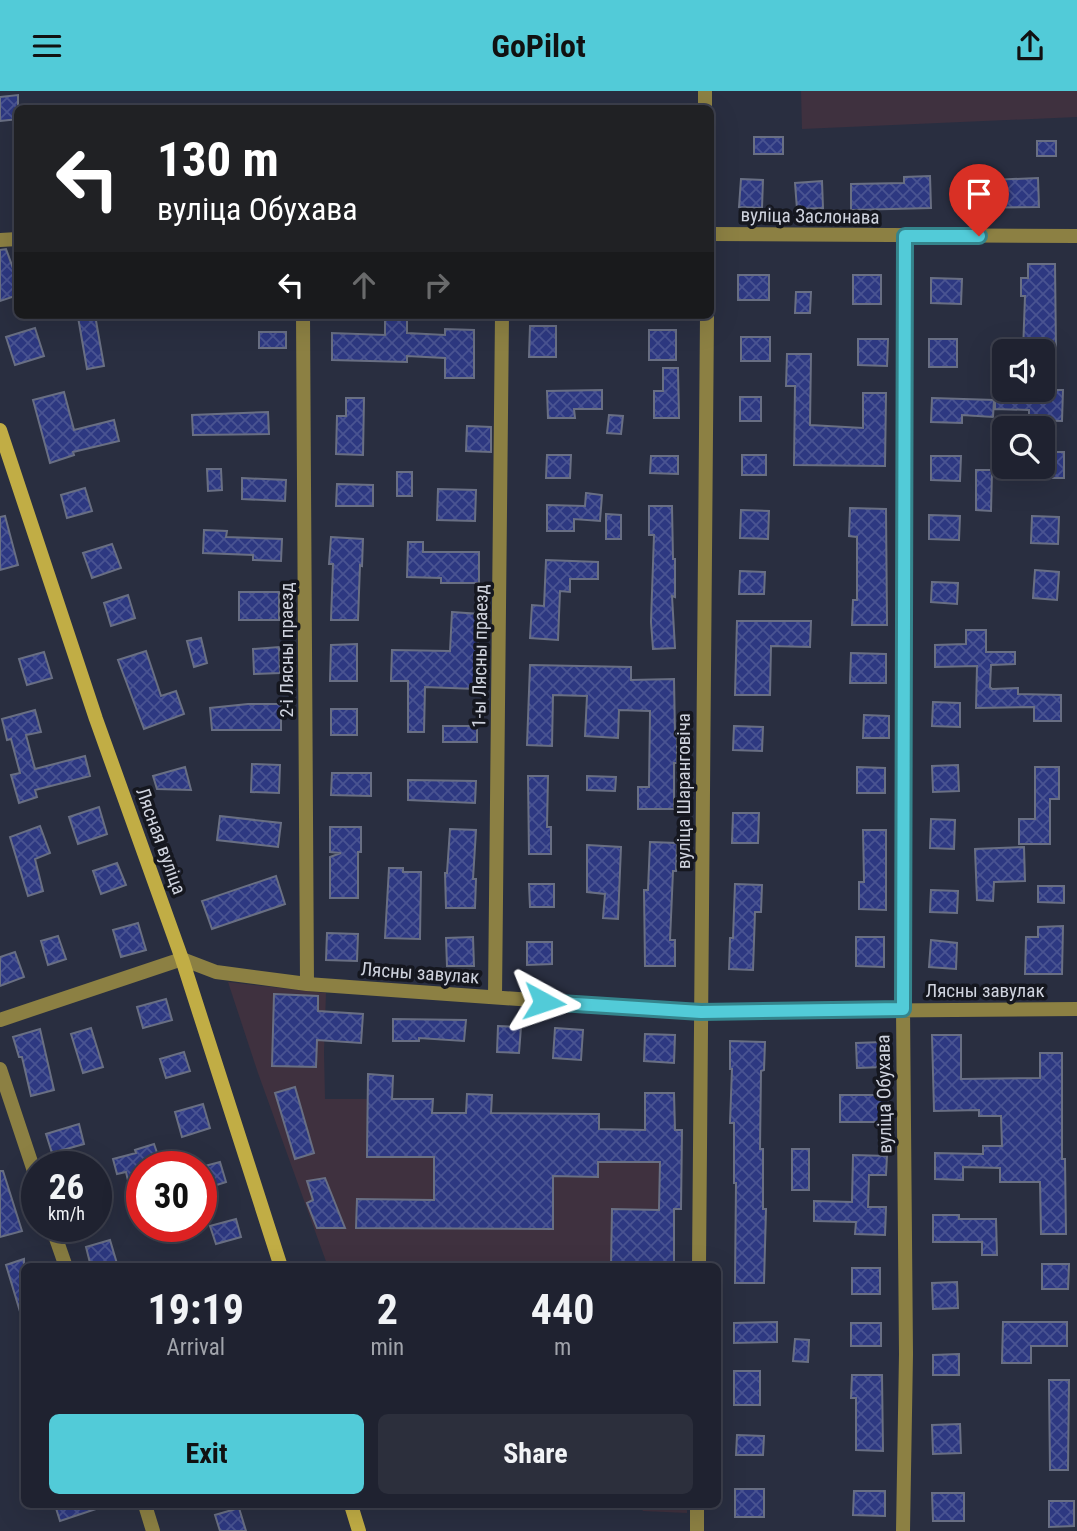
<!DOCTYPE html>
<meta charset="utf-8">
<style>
:root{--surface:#1f2230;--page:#2c2f3c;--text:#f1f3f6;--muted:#a1a4ab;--line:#3c3f4c;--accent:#52cbd8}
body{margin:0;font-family:"Roboto Condensed",sans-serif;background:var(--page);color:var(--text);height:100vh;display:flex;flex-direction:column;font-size:26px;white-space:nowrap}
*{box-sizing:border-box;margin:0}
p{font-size:23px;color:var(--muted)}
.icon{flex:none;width:38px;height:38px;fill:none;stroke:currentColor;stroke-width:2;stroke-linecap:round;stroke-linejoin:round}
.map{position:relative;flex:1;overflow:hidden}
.sheet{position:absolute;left:21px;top:1172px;width:700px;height:245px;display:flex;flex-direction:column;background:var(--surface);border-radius:10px;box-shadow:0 7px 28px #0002,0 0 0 2px var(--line)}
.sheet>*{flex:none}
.banner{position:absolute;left:14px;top:14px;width:700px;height:214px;border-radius:10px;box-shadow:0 7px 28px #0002,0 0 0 2px var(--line);background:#202124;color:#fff;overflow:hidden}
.tools{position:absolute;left:992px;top:248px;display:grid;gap:14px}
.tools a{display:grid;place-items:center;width:63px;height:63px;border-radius:10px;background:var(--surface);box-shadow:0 7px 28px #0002,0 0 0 2px var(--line);font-size:35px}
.speed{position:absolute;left:21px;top:1060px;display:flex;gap:14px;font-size:35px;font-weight:700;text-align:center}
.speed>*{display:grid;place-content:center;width:91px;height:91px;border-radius:50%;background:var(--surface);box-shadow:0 7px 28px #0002,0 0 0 2px var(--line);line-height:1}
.speed small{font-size:18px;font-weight:400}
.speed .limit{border:10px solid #d22;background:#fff;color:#111}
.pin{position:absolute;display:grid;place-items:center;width:60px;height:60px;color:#fff;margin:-72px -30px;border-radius:50% 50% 50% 0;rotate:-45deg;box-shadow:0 0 7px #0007}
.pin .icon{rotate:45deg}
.me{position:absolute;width:77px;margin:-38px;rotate:95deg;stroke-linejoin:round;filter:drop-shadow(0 0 5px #0008)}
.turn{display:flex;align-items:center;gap:24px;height:147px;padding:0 28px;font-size:32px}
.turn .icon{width:91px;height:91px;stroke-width:2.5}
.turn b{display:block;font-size:49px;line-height:60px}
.lanes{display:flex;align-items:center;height:66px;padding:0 28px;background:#0003;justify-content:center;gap:35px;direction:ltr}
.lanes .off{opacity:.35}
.eta{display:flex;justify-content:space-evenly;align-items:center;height:119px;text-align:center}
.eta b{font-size:42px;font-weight:700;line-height:49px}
.primary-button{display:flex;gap:14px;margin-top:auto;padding:14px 28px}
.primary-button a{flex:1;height:80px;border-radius:10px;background:var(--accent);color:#111;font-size:28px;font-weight:700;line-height:80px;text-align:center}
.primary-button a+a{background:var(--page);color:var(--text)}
header{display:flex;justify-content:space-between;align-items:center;height:91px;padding:0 28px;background:var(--accent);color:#111;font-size:32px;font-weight:700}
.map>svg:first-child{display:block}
</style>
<header><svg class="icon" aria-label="menu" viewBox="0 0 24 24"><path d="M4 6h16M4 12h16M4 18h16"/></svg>GoPilot<svg class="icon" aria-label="share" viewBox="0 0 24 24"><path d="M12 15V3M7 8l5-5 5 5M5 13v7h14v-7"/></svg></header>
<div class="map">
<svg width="1077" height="1440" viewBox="0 0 1077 1440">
<defs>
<pattern id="building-cross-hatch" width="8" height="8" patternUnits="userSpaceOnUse" patternTransform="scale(1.75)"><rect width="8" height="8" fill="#2d3881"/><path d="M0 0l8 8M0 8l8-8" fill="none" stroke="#4a5492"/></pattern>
</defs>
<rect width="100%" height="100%" fill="#292e40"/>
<path fill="#3f313f" d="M 801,0 L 1077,0 L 1077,26 L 802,38 Z
M 228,891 L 326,902 L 324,961 L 325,1008 L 433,1008 L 433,1022 L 599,1023 L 599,1038 L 682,1039 L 681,1118 L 674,1119 L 674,1176 L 328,1176 L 258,982 Z
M 639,1414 L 687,1414 L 687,1422 L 643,1420 Z"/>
<path fill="url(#building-cross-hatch)" stroke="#696f83" stroke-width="2" d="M 18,4 L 18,28 L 0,30 L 0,6 Z
M 754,46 L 783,46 L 783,63 L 754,63 Z
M 1037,50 L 1056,50 L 1056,65 L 1037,65 Z
M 930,85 L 931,117 L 851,119 L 851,93 L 904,92 L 904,86 Z
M 963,85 L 990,85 L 990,89 L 1038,87 L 1039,116 L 963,117 Z
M 741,88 L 763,89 L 762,117 L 739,116 Z
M 822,90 L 823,117 L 797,118 L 795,92 Z
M 6,158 L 18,191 L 18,204 L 0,210 L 0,159 Z
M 1028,173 L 1055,173 L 1056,261 L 1023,261 L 1025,205 L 1021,205 L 1021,187 L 1028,187 Z
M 738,184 L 769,184 L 769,209 L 738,209 Z
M 853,184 L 881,184 L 881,213 L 853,213 Z
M 931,187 L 962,188 L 961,213 L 931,212 Z
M 796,201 L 811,201 L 810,222 L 795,222 Z
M 95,224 L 104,275 L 87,278 L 78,226 Z
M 385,224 L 407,224 L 407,242 L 445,244 L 445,238 L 474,239 L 474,287 L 445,287 L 445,267 L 407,265 L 407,271 L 332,269 L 332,242 L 385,244 Z
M 530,235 L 556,235 L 556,266 L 529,266 Z
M 35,237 L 44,265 L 15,274 L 6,246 Z
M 649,239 L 676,239 L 676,269 L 649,269 Z
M 259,241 L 286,241 L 286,257 L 259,257 Z
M 741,246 L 770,246 L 770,270 L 741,270 Z
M 858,248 L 888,248 L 887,275 L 858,274 Z
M 929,248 L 957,248 L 957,276 L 929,276 Z
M 787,263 L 811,263 L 810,334 L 863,337 L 863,302 L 886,302 L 885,375 L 794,374 L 795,295 L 786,295 Z
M 663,277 L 678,277 L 679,327 L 654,327 L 654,300 L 663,300 Z
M 602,299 L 602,318 L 574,318 L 575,327 L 548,327 L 547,300 Z
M 995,299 L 1063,299 L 1062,330 L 1029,329 L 1029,319 L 995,318 Z
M 64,301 L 74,339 L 114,329 L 119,350 L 73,361 L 74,364 L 50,372 L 33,309 Z
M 740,306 L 761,306 L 761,330 L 740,330 Z
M 346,307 L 364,307 L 363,364 L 336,363 L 337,325 L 346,325 Z
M 932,307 L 994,309 L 993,326 L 962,324 L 962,332 L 931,331 Z
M 268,321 L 269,343 L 193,344 L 192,324 Z
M 609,324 L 623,325 L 621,343 L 607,342 Z
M 467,335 L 491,336 L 491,361 L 466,360 Z
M 1043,361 L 1064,361 L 1064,387 L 1043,387 Z
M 547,364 L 571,364 L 570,387 L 546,387 Z
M 742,364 L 766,364 L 766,384 L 742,384 Z
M 651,365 L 678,365 L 678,383 L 650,382 Z
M 931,365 L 961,365 L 960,390 L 931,389 Z
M 207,378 L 221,378 L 222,399 L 208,400 Z
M 976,379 L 992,379 L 991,420 L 976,419 Z
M 397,381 L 412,381 L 412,405 L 397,405 Z
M 242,387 L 286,389 L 285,410 L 242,408 Z
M 337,393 L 373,394 L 373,415 L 336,415 Z
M 85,397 L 92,420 L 67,427 L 61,404 Z
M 438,398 L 476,399 L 475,430 L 437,429 Z
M 586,402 L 602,404 L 600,430 L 574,428 L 574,440 L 547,440 L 547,414 L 585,415 Z
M 649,415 L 672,415 L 673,468 L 675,468 L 675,506 L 672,505 L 675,557 L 653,558 L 651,531 L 654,444 L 649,444 Z
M 850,417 L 886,418 L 887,534 L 852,534 L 853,509 L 857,509 L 857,446 L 849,445 Z
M 741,419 L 769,420 L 768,448 L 740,447 Z
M 606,423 L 621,424 L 621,448 L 606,448 Z
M 929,424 L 960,425 L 959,449 L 929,448 Z
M 5,425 L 18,474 L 0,479 L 0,426 Z
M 1032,425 L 1059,426 L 1058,453 L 1031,452 Z
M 204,439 L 227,440 L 226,446 L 282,448 L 281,470 L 253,469 L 253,464 L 203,462 Z
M 331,446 L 363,448 L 362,475 L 360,474 L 358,529 L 331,529 L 333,473 L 329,473 Z
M 408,451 L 423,451 L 423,461 L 479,461 L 479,492 L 441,492 L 441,487 L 407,486 Z
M 112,453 L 121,477 L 92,487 L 83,462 Z
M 546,469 L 598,471 L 598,488 L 570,488 L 570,501 L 560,500 L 558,549 L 530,547 L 532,514 L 544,515 Z
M 1035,479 L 1059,481 L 1057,509 L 1033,507 Z
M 740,480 L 765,481 L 764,503 L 739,503 Z
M 932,491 L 958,492 L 957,513 L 931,511 Z
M 239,501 L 279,501 L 279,529 L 239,529 Z
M 128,504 L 135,527 L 111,535 L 104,512 Z
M 452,521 L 480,523 L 475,598 L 425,596 L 424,641 L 408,641 L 408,590 L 391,590 L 392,559 L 450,560 Z
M 737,530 L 811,530 L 810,556 L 771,555 L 770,604 L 735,604 Z
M 966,539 L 986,539 L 986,561 L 1015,561 L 1015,573 L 991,574 L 990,596 L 992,598 L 1018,597 L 1018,603 L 1061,604 L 1061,630 L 1034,630 L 1034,616 L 976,617 L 977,575 L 935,576 L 935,554 L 966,553 Z
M 201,547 L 207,572 L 194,576 L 187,550 Z
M 357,553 L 357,590 L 330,590 L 331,554 Z
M 279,556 L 280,582 L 254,583 L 253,558 Z
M 146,560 L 161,605 L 176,600 L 184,623 L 144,638 L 118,569 Z
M 44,561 L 52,587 L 27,594 L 19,568 Z
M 851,562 L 886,563 L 886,592 L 850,592 Z
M 530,574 L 631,576 L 631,589 L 674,588 L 675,644 L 677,645 L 677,672 L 674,672 L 674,718 L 638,718 L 638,696 L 649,696 L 650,620 L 619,619 L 618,647 L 585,645 L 587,605 L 553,604 L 552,655 L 527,654 Z
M 933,611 L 960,612 L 960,636 L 932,635 Z
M 248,613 L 281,613 L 281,639 L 212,639 L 210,617 Z
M 331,618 L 357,618 L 357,644 L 331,644 Z
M 35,619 L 41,641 L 26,644 L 35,678 L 85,665 L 90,685 L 35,699 L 37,706 L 19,712 L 11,684 L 20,682 L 11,648 L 7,649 L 2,628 Z
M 864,624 L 889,625 L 889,647 L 863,647 Z
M 443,635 L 477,635 L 477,651 L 443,651 Z
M 734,635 L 763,636 L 762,660 L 733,659 Z
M 252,673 L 280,674 L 279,702 L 251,701 Z
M 958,674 L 959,700 L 933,701 L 932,675 Z
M 185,676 L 191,699 L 157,698 L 153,685 Z
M 857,676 L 885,677 L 885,702 L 857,702 Z
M 1035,676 L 1059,676 L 1059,708 L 1050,708 L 1050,753 L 1019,753 L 1019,728 L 1035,728 Z
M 332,682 L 371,682 L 371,705 L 331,704 Z
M 528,685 L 548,685 L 547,736 L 551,736 L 551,763 L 529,763 Z
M 587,685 L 616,686 L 615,700 L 587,699 Z
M 408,689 L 476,690 L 475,712 L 408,709 Z
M 99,716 L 107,743 L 78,753 L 69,726 Z
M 733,722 L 759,722 L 758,752 L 732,752 Z
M 220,725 L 281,732 L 278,756 L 217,749 Z
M 931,728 L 955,729 L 954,758 L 930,757 Z
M 40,735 L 50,762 L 35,768 L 43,800 L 28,805 L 10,746 Z
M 330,736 L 361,736 L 361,761 L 358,761 L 358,807 L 330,807 L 330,766 L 341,762 L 330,761 Z
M 450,738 L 476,739 L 473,788 L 476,788 L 475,817 L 446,817 L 445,782 L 447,782 Z
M 863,739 L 886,739 L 886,819 L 859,818 L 859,791 L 864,791 Z
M 650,751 L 677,752 L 676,780 L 673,780 L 670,849 L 675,849 L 675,875 L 645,875 L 644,799 L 648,799 Z
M 587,754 L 621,756 L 618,828 L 603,827 L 605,803 L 587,801 Z
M 1024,756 L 1025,790 L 994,791 L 993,810 L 977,809 L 975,758 Z
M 117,772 L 126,794 L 101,803 L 93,780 Z
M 389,777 L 403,777 L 403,781 L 421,781 L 420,848 L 385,847 Z
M 276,785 L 285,813 L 212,838 L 202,810 Z
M 529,793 L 554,793 L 554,816 L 530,816 Z
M 735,793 L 762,794 L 761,821 L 755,821 L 753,879 L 729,878 L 730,847 L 733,847 Z
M 1038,795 L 1064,795 L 1064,812 L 1038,811 Z
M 931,799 L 958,800 L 957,822 L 930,821 Z
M 138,832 L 146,859 L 121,866 L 113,839 Z
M 1063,835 L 1062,883 L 1025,883 L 1026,846 L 1038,846 L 1038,836 Z
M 327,842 L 358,843 L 357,870 L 326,869 Z
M 58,845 L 66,868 L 48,874 L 41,850 Z
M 473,846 L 474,875 L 447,875 L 446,847 Z
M 856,846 L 884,846 L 884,876 L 856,875 Z
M 931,849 L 957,852 L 956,878 L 929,876 Z
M 527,851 L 552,851 L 552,873 L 527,874 Z
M 15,861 L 24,886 L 0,895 L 0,866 Z
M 274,903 L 318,905 L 318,920 L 363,923 L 361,952 L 317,949 L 316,976 L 272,975 Z
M 166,908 L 172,929 L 143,937 L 137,916 Z
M 393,928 L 466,929 L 464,950 L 419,947 L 419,950 L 393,950 Z
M 498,935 L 521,936 L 519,962 L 497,961 Z
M 91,937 L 103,976 L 83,982 L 71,943 Z
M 555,937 L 583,939 L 581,969 L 553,967 Z
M 40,938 L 54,999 L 31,1005 L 22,966 L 19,966 L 13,946 Z
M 645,943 L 675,944 L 674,972 L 644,970 Z
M 932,944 L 961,944 L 961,988 L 1040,987 L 1040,962 L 1062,962 L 1062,1068 L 1065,1068 L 1066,1143 L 1041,1143 L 1040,1091 L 1000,1091 L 1000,1077 L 963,1076 L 963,1089 L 935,1088 L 935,1062 L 983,1063 L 983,1055 L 1002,1055 L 1001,1025 L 979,1025 L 979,1019 L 934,1020 Z
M 730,950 L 765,951 L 764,979 L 761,980 L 760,1058 L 763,1058 L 763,1118 L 766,1118 L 764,1192 L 735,1192 L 736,1092 L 734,1092 L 734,1032 L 730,1032 L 732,978 L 730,978 Z
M 883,951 L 883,976 L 857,977 L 856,952 Z
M 184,961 L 190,980 L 166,987 L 160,968 Z
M 368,983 L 393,985 L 392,1008 L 433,1008 L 432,1022 L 466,1022 L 467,1003 L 492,1004 L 491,1022 L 599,1023 L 599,1038 L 645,1039 L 645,1002 L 674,1002 L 675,1039 L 682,1039 L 681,1118 L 674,1118 L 674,1176 L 611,1176 L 612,1118 L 659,1119 L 660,1071 L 598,1071 L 598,1086 L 553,1085 L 553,1138 L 356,1137 L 357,1108 L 434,1109 L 434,1066 L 367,1066 Z
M 295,996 L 314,1062 L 295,1068 L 275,1002 Z
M 840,1004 L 888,1004 L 888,1031 L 840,1031 Z
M 203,1013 L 210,1037 L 182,1046 L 175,1021 Z
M 79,1033 L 84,1053 L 52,1062 L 46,1043 Z
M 154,1053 L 162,1076 L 142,1076 L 142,1122 L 136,1123 L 126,1081 L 117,1083 L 113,1068 L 136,1062 L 135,1059 Z
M 792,1058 L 809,1058 L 809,1099 L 792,1099 Z
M 853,1064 L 887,1065 L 886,1084 L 869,1084 L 868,1116 L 886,1116 L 885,1144 L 855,1143 L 856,1131 L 814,1130 L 814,1110 L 852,1111 Z
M 220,1071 L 226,1091 L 201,1099 L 201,1076 Z
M 0,1080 L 3,1080 L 22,1140 L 0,1146 Z
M 325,1087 L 345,1137 L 317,1137 L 307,1112 L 313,1109 L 307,1090 Z
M 933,1124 L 959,1124 L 959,1128 L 996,1128 L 997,1164 L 982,1164 L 982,1151 L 933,1151 Z
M 236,1128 L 241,1146 L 216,1153 L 210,1135 Z
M 110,1149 L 118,1176 L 91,1176 L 86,1156 Z
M 24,1168 L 24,1223 L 21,1224 L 6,1174 Z
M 1042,1173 L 1069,1173 L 1068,1198 L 1042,1198 Z
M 852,1177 L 880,1177 L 880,1203 L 852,1203 Z
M 957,1191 L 958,1217 L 933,1218 L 932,1192 Z
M 777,1231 L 777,1251 L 734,1252 L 734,1232 Z
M 1003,1231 L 1067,1231 L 1067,1255 L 1031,1255 L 1031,1272 L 1002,1272 Z
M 851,1232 L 881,1232 L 881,1255 L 851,1255 Z
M 795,1248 L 809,1249 L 808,1271 L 793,1270 Z
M 959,1263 L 959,1284 L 933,1284 L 933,1264 Z
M 734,1280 L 760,1280 L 760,1314 L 734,1314 Z
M 852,1284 L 882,1284 L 883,1360 L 856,1359 L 856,1307 L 851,1307 Z
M 1049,1289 L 1069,1289 L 1068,1379 L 1050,1379 Z
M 960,1333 L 961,1362 L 933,1363 L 932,1334 Z
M 737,1344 L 764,1345 L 763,1364 L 736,1364 Z
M 735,1398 L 764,1398 L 764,1426 L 735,1426 Z
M 854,1400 L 885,1400 L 885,1425 L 853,1424 Z
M 932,1402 L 964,1402 L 964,1430 L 933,1430 Z
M 1049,1410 L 1074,1410 L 1074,1435 L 1049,1436 Z
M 55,1414 L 99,1414 L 99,1417 L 60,1430 Z
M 239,1417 L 246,1440 L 220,1440 L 215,1424 Z"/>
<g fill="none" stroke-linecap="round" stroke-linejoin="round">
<path stroke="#8c8043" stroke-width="14" d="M 0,149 L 18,148
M 303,224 L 307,893
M 495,906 L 502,224
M 0,929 L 182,868 L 216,881 L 307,893 L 701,921 L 1077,918
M 0,978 L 37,1089
M 52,1136 L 66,1176
M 699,1176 L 707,224
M 145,1414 L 153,1440
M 697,1440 L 697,1414
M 903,1440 L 906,1263 L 903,918 L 905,145"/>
<path stroke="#8c8043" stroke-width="14" d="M 705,0 L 705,18
M 710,143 L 1077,145"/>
<path stroke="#c1ad45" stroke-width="14" d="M 0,339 L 96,628 L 182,868 L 281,1176
M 351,1414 L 359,1440"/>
</g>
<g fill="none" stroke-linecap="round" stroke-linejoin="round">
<g stroke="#35848c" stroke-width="18">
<path id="route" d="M 544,911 L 701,921 L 903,918 L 905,145 L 979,145"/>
</g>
<use href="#route" stroke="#52cbd8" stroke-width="12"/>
</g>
<g text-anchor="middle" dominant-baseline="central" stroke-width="7" stroke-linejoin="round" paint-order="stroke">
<g font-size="19" fill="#cfd3de" stroke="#15171f">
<text transform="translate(810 125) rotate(1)">вуліца Заслонава</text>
<text transform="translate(286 559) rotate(-90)">2-і Лясны праезд</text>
<text transform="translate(480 565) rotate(-89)">1-ы Лясны праезд</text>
<text transform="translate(683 700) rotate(-90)">вуліца Шаранговіча</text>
<text transform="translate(161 750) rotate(70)">Лясная вуліца</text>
<text transform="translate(420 882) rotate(4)">Лясны завулак</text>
<text x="985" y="899">Лясны завулак</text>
<text transform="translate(884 1003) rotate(-91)">вуліца Обухава</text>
</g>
</g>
</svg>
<div class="tools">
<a><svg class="icon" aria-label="sound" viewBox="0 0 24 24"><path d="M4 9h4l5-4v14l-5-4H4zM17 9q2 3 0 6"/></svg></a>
<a><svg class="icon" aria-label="search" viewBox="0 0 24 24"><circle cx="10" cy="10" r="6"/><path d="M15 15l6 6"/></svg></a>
</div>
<div class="speed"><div>26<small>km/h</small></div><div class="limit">30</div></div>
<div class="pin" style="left:979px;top:145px;background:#d93025"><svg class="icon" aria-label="arrive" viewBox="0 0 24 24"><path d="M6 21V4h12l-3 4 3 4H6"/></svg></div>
<svg class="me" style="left:544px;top:911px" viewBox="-20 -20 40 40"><path d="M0-17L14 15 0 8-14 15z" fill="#52cbd8" stroke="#fff" stroke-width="4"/></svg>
<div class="banner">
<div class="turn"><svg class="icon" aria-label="left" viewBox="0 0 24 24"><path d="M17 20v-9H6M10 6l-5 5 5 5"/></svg><div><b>130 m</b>вуліца Обухава</div></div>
<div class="lanes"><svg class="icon" aria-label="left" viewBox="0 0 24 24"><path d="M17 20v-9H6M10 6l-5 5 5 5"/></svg><svg class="icon off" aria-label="ahead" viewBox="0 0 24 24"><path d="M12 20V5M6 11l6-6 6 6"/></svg><svg class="icon off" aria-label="right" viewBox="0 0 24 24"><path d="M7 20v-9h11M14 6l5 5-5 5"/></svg></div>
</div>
<section class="sheet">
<div class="eta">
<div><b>19:19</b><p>Arrival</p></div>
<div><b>2</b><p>min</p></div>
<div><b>440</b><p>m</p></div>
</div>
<div class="primary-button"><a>Exit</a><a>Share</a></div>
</section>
</div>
